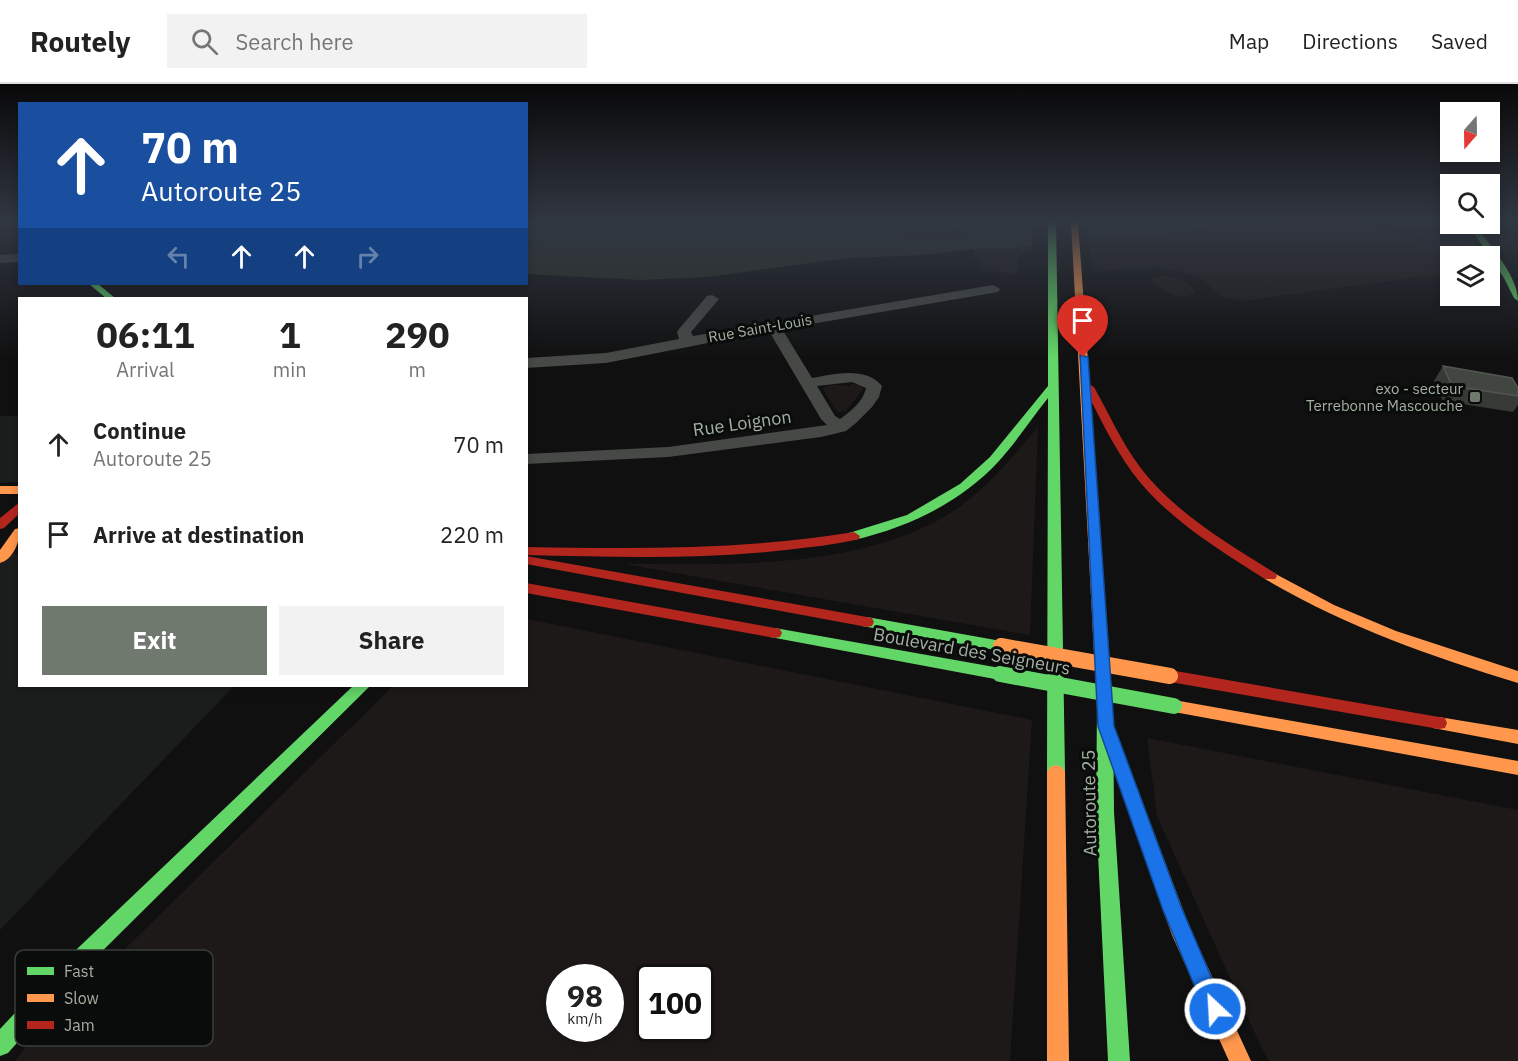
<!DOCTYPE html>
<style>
:root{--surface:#fff;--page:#f2f2f2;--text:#222;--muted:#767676;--line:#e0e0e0;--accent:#70796e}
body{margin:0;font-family:"IBM Plex Sans",sans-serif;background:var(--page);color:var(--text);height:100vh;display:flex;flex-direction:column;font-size:22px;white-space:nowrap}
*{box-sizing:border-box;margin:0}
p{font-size:20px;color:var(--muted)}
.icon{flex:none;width:33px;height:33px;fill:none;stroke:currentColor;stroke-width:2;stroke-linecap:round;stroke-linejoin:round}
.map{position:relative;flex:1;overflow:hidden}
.side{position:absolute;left:18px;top:213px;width:510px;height:390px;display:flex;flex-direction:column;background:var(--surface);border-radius:0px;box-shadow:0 3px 9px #0003}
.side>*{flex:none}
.hud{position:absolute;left:18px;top:18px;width:510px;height:183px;border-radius:0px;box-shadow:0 3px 9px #0003;background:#1a4fa0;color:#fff;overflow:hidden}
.needle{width:39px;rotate:200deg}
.controls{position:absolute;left:1440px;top:18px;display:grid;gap:12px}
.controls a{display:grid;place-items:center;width:60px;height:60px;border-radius:0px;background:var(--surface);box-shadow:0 3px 9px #0003;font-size:30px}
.speed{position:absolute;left:546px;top:880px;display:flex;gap:12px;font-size:30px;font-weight:700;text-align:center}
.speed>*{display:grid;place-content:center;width:78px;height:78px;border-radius:50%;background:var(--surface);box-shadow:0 3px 9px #0003;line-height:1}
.speed small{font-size:15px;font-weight:400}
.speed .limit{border:3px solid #111;border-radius:9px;background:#fff;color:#111}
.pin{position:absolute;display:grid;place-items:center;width:51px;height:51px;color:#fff;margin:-62px -26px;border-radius:50% 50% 50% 0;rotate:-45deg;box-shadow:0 0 6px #0007}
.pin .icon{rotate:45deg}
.me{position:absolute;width:66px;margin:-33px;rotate:335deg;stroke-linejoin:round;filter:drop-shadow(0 0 4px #0008)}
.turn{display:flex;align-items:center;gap:21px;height:126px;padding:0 24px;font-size:27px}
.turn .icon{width:78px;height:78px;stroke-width:2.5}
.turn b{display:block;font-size:42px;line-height:51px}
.lanes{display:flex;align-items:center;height:57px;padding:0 24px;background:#0003;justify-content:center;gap:30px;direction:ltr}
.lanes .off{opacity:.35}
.eta{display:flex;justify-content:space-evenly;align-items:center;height:102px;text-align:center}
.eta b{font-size:36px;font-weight:700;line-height:42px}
.action{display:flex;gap:12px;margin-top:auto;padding:12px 24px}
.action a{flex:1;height:69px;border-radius:0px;background:var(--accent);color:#fff;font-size:24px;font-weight:700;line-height:69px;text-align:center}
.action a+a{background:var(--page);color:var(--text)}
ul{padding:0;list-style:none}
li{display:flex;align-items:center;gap:18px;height:90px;padding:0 24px}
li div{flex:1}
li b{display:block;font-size:22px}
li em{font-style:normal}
header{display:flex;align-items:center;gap:36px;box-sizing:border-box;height:84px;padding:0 30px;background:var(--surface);border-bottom:2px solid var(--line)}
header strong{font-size:28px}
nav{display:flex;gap:33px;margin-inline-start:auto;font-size:21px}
.search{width:420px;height:54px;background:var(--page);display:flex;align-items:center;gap:15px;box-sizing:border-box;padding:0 21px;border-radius:0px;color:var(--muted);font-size:22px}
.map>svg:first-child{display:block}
</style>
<header>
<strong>Routely</strong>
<div class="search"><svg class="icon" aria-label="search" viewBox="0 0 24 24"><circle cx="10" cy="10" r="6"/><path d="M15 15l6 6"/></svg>Search here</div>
<nav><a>Map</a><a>Directions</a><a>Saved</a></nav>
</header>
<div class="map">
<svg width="1518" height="977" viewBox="0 0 1518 977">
<rect width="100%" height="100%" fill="#101010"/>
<path fill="#1a1d1b" d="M 0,332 L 19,332 L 19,398 L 0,399 Z
M 0,468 L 19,470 L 20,602 L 234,602 L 0,846 Z"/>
<path fill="#1d1918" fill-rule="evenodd" d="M 1242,138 L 1364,138 L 1435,162 L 1456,155 L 1477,160 L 1483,172 L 1450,172 L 1450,192 L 1426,192 L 1242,217 L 1221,212 L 1202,195 L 1180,187 L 1156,184 L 1093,187 L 1089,155 L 1149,152 Z
M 956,145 L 967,147 L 967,150 L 947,154 L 897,152 L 903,149 Z
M 1032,162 L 1031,167 L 1023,168 L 1018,173 L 1019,187 L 1015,190 L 982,186 L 972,165 Z
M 1161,192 C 1175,192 1188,196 1195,208 C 1181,218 1163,208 1152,198 L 1153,194 Z
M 849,299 L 859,301 L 864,304 L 846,327 L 839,328 L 834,324 L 823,305 C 830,298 843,302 851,302 Z
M 1038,343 L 1030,551 L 624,480 C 728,480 848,486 942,434 C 980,413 1010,376 1038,343 Z
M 527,535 L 1032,636 L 1010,977 L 15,977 L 29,959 L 393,602 L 526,602 ZM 560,894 L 610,894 L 610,945 L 560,945 ZM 650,894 L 700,894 L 700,945 L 650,945 Z
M 1147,654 L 1518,726 L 1518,977 L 1269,977 L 1262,965 L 1157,732 Z"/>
<path fill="#293124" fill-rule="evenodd" d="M 526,138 L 1242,138 L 1149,152 L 1089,155 L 1015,164 L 972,165 L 924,171 L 848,174 L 707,193 L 641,196 L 527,190 ZM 956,145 L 967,147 L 967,150 L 947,154 L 897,152 L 903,149 Z"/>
<path fill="#101010" d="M 1033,138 L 1087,138 L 1089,158 L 1032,165 Z"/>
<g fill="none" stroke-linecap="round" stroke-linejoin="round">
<path fill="#464945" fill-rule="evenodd" d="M 20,170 L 20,178 L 0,179 L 0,171 Z
M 993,201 L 1000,205 L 998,208 L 782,245 L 812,294 C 834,290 866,282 882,302 L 879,313 L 872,323 L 856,339 L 846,347 L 821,353 L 668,373 L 526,380 L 526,370 L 668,363 L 827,341 L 821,335 L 769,247 L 606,279 L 526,284 L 526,274 L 606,269 L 679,255 L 677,248 L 679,245 L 707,212 L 712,211 L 719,215 L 691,248 L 693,252 ZM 852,298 L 866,304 C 863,318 851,327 840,335 L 835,332 L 817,302 Z"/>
<path fill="#63d668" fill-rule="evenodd" d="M 1048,138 L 1056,138 L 1065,688 L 1062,693 L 1056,695 L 1050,693 L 1047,688 L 1048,314 C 1031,335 1017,357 999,377 C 960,419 909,443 854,456 L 848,452 L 849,449 L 907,431 L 960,400 L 990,373 L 1048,302 Z
M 1468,140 L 1474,140 C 1489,160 1518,192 1518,217 L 1514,214 L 1504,194 Z
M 89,200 L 98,200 L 115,214 L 106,214 Z
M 867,533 L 1001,557 L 1006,558 L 1008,562 L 1006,566 L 1001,567 L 862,542 L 860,538 L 862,534 Z
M 775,544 L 1000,584 L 1005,586 L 1008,590 L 1005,594 L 1000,596 L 770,553 L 768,549 L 770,545 Z
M 353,602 L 370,602 L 71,898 L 8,969 L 0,972 L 0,945 L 57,884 Z
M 1105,618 L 1111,620 L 1113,624 L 1114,728 L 1130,977 L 1108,977 L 1096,728 L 1097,624 L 1099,620 Z"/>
<path fill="#ff974d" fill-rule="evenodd" d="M 1071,138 L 1078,138 L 1113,624 L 1111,628 L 1105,630 L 1099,628 L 1097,624 Z
M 0,402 L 20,402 L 20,410 L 0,410 Z
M 20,444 C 20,457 14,475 0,479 L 0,466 L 15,445 Z
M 1270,487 L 1334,521 L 1396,547 L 1518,587 L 1518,599 C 1430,572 1345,542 1265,495 L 1263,492 Z
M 1174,616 L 1518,677 L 1518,691 L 1174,628 L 1168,626 L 1166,622 L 1168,618 Z
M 1439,633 L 1518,646 L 1518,660 L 1433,644 L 1431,639 L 1433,634 Z
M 1112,652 L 1118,654 L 1120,659 L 1191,847 L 1251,977 L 1229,977 L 1172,851 L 1104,659 L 1106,654 Z
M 1056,681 L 1062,683 L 1065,688 L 1069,977 L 1047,977 L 1047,688 L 1050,683 Z"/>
<path fill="#b3261e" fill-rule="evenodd" d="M 1089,300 L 1094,303 C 1109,330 1122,359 1140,383 C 1175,429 1227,459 1275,489 L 1277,492 L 1275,495 L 1265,495 C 1218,465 1166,434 1132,388 C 1113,362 1099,332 1084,303 Z
M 20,418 L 20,429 L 4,444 L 0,445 L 0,434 Z
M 854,448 L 860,452 L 859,455 C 835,461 810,463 786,466 C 700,476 613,473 526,471 L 526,463 C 637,465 745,466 854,448 Z
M 526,472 L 867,533 L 872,534 L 874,538 L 872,542 L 867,543 L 526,480 Z
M 526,499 L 775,544 L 780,545 L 782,549 L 780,553 L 775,554 L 526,509 Z
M 1170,586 L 1439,633 L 1445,634 L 1447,639 L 1445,644 L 1439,645 L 1170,598 L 1165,596 L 1162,592 L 1165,588 Z"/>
<path stroke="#63d668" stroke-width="16" d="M 1000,590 L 1174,622"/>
<path stroke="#ff974d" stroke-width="16" d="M 1001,562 L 1170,592"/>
</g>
<path fill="#363935" d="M 1443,282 L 1518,304 L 1518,321 L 1513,328 L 1443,317 L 1434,297 Z"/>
<path fill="#424641" stroke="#515750" stroke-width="1.5" d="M 1443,282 L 1512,294 L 1518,304 L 1518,312 L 1452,302 Z"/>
<linearGradient id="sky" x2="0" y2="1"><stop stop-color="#090909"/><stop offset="0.5" stop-color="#313742"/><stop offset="1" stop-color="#313742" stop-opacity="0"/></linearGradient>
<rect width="1518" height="275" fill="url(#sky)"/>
<path fill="#1a73e8" stroke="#114b97" stroke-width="1.5" d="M 1080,271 L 1088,273 L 1114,642 L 1182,825 L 1225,925 L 1222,932 L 1215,936 L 1207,932 L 1163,826 L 1098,642 Z"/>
<rect fill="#70796e" stroke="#0a0c0b" stroke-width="2" x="1469" y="307" width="12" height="12" rx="3"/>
<g text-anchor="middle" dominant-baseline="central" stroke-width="6" stroke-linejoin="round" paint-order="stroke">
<g font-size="15" fill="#a4b1a1" stroke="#0a0c0b">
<text transform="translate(760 244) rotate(-10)">Rue Saint-Louis</text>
</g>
<g font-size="15" fill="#a4b1a1" stroke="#0a0c0b" text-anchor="end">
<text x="1463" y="304">exo - secteur<tspan x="1463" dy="17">Terrebonne Mascouche</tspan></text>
</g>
<g font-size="18" fill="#a4b1a1" stroke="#0a0c0b">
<text transform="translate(742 339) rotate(-8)">Rue Loignon</text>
<text transform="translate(972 567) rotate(10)">Boulevard des Seigneurs</text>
<text transform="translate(1089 719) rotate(-91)">Autoroute 25</text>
</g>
</g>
<rect x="15" y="866" width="198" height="96" rx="9" fill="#0a0c0b" stroke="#383e38" stroke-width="1.5"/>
<rect x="27" y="883" width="27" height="8" fill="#63d668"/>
<rect x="27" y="910" width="27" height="8" fill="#ff974d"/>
<rect x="27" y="937" width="27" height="8" fill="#b3261e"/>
<g font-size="16" fill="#a4b1a1">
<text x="64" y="893">Fast</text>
<text x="64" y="920">Slow</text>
<text x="64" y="947">Jam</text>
</g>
</svg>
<div class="controls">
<a><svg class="needle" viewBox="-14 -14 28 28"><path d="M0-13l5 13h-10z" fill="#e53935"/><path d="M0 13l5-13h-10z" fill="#767676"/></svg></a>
<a><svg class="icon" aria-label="search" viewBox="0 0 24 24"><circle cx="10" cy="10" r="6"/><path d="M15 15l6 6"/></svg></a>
<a><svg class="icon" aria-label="layers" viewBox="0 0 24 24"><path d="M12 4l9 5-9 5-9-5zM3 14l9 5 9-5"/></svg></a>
</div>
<div class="speed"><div>98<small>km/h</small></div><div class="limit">100</div></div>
<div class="pin" style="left:1083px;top:273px;background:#d93025"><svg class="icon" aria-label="arrive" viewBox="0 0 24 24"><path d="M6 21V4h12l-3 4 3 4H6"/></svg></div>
<svg class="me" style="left:1215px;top:925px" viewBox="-20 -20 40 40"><circle r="17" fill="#1a73e8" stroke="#fff" stroke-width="3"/><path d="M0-11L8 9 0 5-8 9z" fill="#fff"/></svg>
<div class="hud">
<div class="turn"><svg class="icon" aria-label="ahead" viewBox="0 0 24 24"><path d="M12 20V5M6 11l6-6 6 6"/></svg><div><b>70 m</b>Autoroute 25</div></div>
<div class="lanes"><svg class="icon off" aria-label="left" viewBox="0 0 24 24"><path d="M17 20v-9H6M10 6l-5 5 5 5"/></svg><svg class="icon" aria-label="ahead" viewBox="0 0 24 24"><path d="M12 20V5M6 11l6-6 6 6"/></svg><svg class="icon" aria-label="ahead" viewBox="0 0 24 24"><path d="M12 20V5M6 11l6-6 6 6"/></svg><svg class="icon off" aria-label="right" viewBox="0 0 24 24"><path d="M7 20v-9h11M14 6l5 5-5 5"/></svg></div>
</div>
<section class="side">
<div class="eta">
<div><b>06:11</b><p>Arrival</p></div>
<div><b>1</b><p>min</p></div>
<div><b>290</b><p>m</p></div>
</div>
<ul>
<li><svg class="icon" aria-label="ahead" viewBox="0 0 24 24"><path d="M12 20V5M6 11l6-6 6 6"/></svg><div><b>Continue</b><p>Autoroute 25</p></div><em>70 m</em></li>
<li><svg class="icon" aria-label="arrive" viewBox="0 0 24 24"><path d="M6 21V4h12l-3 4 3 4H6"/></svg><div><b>Arrive at destination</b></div><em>220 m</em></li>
</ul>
<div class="action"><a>Exit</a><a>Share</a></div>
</section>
</div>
